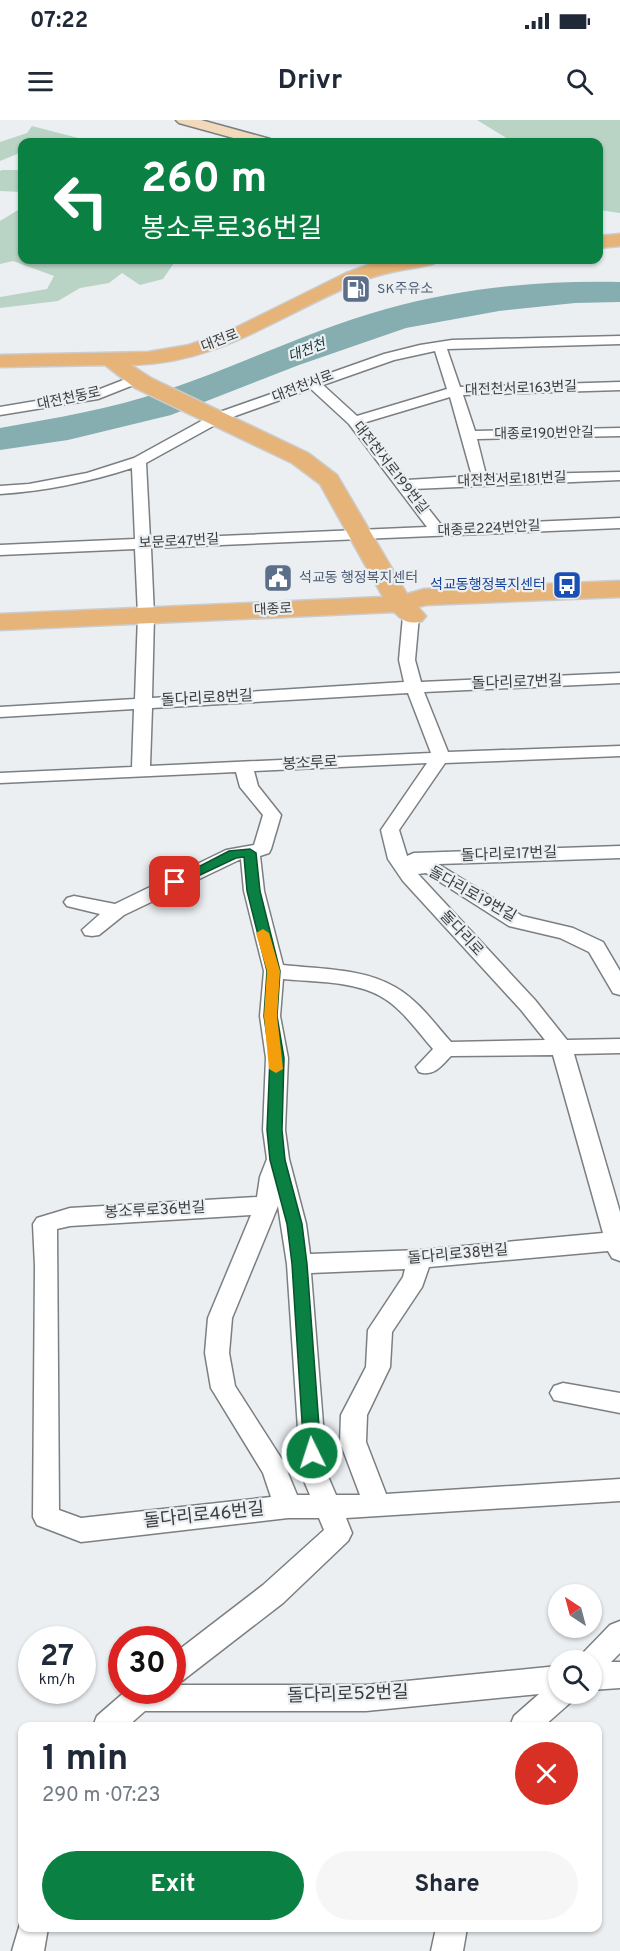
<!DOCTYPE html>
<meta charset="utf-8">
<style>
:root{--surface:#fff;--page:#f6f6f7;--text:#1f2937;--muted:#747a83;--accent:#0b8043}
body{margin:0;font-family:Overpass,"Noto Sans KR",sans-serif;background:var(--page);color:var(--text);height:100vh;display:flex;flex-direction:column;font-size:22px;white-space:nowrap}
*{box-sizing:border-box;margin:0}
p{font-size:20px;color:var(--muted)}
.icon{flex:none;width:33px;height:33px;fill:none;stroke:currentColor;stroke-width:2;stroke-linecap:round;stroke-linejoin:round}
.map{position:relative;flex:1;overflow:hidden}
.sheet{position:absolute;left:18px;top:1602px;width:584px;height:210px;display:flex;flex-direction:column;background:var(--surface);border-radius:12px;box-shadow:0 2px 4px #0004}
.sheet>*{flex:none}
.banner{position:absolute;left:18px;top:18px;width:585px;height:126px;border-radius:12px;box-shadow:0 2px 4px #0004;background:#0b8043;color:#fff;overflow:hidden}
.needle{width:39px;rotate:324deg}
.fabs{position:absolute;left:548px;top:1464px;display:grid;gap:12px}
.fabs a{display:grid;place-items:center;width:54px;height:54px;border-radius:50%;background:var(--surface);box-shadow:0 2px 4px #0004;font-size:30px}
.speed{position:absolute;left:18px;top:1506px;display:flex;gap:12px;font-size:30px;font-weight:700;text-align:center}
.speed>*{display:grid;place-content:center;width:78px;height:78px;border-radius:50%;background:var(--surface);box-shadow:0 2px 4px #0004;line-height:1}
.speed small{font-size:15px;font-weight:400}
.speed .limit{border:9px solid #d22;background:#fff;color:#111}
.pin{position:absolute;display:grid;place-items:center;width:51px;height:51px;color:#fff;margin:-26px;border-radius:12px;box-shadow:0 3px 9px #0006}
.me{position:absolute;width:66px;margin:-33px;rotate:356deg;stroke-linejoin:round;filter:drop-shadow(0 0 4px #0008)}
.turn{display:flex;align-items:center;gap:21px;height:126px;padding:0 24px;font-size:27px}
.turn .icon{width:78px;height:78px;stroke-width:2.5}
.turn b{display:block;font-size:42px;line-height:51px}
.round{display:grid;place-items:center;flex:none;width:63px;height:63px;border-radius:32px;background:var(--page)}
.head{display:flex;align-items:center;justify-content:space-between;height:102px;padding:0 24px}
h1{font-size:36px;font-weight:700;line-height:45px}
.cta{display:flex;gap:12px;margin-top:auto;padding:12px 24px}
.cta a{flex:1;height:69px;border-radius:36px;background:var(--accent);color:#fff;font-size:24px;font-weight:700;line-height:69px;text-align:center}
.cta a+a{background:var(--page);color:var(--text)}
.status{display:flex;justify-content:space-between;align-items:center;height:42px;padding:0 30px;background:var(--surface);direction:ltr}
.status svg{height:16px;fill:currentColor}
header{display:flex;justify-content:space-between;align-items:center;height:78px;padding:0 24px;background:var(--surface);font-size:27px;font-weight:700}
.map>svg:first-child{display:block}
</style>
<div class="status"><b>07:22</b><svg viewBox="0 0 49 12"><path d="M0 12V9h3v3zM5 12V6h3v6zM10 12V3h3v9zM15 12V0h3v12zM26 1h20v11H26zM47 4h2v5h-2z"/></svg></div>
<header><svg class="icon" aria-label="menu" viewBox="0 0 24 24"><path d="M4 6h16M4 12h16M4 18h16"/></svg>Drivr<svg class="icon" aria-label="search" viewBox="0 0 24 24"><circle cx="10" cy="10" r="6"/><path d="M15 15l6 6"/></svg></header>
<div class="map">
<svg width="620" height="1831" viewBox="0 0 620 1831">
<rect width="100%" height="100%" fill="#ebeff2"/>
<path fill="#b9d3c5" d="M 477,0 L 620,0 L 620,93 L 599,90 L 598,22 L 513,22 Z
M 32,6 L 86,20 L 77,22 L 22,22 L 22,32 L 0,41 L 0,22 L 27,13 Z
M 2,50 L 22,50 L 22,72 L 0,71 L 0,51 Z
M 22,84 L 22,140 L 176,140 L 163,159 L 140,165 L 122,153 L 109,163 L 80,168 L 58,181 L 0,188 L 0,177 L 47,169 L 54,156 L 13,141 L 0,144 L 0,101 L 18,90 Z"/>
<path fill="#86aeb0" d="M 620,162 L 620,182 L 575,183 L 499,191 L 406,208 L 299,245 L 171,295 L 68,320 L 0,330 L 0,308 C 55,298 111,289 164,271 C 239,246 310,210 386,189 C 460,168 543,160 620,162 Z"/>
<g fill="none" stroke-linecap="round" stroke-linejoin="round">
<g stroke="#7b7f81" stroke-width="3">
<path id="street" d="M 620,216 L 620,224 L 447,229 L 460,267 L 620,262 L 620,270 L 463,275 L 475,311 L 620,308 L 620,316 L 477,319 L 486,355 L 620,352 L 620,360 L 413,369 L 442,406 L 620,398 L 620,408 L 151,428 L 154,495 L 152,578 L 404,562 L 399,540 L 403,496 L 411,491 L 419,496 L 415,540 L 421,562 L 620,553 L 620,563 L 424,572 L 448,632 L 620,626 L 620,636 L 445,643 L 399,710 L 407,736 L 414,733 L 620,726 L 620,738 L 438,744 L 522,796 L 573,808 L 603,822 L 620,851 L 620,875 L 613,873 L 589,832 L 560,818 L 509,806 L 426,753 L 418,754 L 535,880 L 567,920 L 620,919 L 620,933 L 574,934 L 620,1092 L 620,1141 L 612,1138 L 608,1131 L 429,1147 L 422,1167 L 392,1212 L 390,1247 L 367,1295 L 366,1322 L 386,1374 L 620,1359 L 620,1381 L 346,1398 L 352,1413 L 348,1421 L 283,1483 L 182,1561 L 173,1565 L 366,1565 L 558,1546 L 558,1574 L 574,1574 L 570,1583 L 544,1606 L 510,1606 L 514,1596 L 539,1574 L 366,1591 L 145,1591 L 128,1606 L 93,1606 L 97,1596 L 127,1570 L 172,1570 L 172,1535 L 263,1465 L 324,1410 L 319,1398 L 288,1398 L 81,1422 L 37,1405 L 33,1397 L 35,1146 L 33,1104 L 37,1098 L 70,1088 L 257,1077 L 260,1057 L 267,1039 L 263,1010 L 266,938 L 260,896 L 264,851 L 244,771 L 241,739 L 124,795 L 99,815 L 92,816 L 85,815 L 82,810 L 100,794 L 67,786 L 64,782 L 67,778 L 74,776 L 115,784 L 226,730 L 254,725 L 263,695 L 240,667 L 236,652 L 0,663 L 0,653 L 132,647 L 134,589 L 0,597 L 0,587 L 135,579 L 138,495 L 135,429 L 0,435 L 0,425 L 135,419 L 132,348 C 89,362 45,371 0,374 L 0,366 L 29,364 L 87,353 L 134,338 L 214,294 L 384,234 L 420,225 L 452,220 ZM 435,231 L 447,269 L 357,296 L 323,265 L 394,240 ZM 311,269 L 349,304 L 427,407 L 150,419 L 146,343 L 224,300 ZM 450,277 L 472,356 L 407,360 L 363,303 ZM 408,573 L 431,633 L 150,646 L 152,588 ZM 427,643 L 381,710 L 388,739 L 403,761 L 521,890 L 545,920 L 451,922 C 434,903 418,880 395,867 C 363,848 318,849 283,845 L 264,771 L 260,736 L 269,733 L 271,729 L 281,695 L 258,666 L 254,651 ZM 283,859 C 314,862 353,861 380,876 C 402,888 417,911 433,929 L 416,947 L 419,952 C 434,957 441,946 451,936 L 553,935 L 603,1113 L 420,1130 L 310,1134 L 306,1104 L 289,1039 L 285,1010 L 288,938 L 280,896 ZM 278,1086 L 287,1144 L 301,1354 L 310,1375 L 297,1375 L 283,1341 L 235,1266 L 229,1233 L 232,1198 ZM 251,1095 L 208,1198 L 205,1233 L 211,1268 L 263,1353 L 271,1377 L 81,1398 L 59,1390 L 57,1109 L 70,1106 ZM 405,1149 L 403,1157 L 368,1210 L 366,1247 L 341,1295 L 340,1322 L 360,1375 L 336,1375 L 327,1354 L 311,1153 Z
M 136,255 L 141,256 L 143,259 L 141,262 L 98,279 L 0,295 L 0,287 L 95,271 Z
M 563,1263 L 620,1273 L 620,1293 L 554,1280 L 550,1273 L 554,1266 Z
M 620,1501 L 620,1533 L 611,1542 L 620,1542 L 620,1568 L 591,1570 L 591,1540 L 579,1540 L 581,1535 L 610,1505 Z
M 22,1797 L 22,1808 L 48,1808 L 44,1831 L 12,1831 Z
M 436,1808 L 467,1808 L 463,1831 L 431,1831 Z"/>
</g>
<g stroke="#7b7f81" stroke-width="3">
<path id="secondary" d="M 176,0 L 201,0 L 270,19 L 272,22 L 248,22 L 179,3 Z"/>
</g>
<g stroke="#cccccd" stroke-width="3">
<path id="primary" d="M 620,114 L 620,126 L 598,128 L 598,116 Z
M 391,140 L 436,140 L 433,144 C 409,150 385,151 362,161 C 281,193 223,243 131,245 L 151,258 L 308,333 L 337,355 L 407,474 L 424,469 L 620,461 L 620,477 L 426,485 L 418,487 L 426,496 L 422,501 C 409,505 403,501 394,492 L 0,510 L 0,494 L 383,477 L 320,364 L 292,343 L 135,268 L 105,245 L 0,247 L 0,235 L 148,232 L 189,225 L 231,210 L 346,153 L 373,143 Z"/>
</g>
<use href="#street" fill="#fff" fill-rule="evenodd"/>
<use href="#secondary" fill="#f3d9bc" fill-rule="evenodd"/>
<use href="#primary" fill="#e6b379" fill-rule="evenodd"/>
</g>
<path fill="#0b8043" stroke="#07532c" stroke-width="1.5" d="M 250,729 L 256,733 L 260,771 L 280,851 L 277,896 L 284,938 L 282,1010 L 285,1040 L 302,1104 L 307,1144 L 321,1333 L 318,1338 L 312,1340 L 307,1338 L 304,1333 L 292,1144 L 287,1104 L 270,1040 L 267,1010 L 270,938 L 264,896 L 267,851 L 247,771 L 244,737 L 236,738 L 179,765 L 170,765 L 169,762 L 229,731 Z"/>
<path fill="#f59e0b" d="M 263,809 L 269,813 L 280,851 L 277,896 L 283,949 L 276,953 L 269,949 L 264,896 L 267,851 L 256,813 Z"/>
<defs>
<g id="fuel-square" transform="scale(1.5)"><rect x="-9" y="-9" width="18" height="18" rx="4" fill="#5c6f8a" stroke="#ebeff2"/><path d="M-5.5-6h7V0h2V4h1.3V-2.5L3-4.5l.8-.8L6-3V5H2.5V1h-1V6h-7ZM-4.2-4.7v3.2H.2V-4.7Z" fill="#fff"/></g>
<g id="civic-square" transform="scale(1.5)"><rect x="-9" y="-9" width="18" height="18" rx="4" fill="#5c6f8a" stroke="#ebeff2"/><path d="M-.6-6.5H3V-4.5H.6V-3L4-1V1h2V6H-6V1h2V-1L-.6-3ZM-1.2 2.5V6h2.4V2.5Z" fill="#fff"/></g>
<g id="bus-square" transform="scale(1.5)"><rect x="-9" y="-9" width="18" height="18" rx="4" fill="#1a4fb4" stroke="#ebeff2"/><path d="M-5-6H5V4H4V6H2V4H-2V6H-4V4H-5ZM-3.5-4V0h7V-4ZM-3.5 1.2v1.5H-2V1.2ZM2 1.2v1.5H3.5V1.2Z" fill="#fff"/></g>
</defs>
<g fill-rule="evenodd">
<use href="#fuel-square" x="356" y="169"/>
<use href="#civic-square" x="278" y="458"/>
<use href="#bus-square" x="567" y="465"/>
</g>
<g text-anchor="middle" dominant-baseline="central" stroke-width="4.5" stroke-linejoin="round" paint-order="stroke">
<g font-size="14" fill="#4e5e75" stroke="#ebeff2" text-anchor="start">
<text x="377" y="169">SK주유소</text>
<text x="299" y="458">석교동 행정복지센터</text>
</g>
<g font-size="14" fill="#3b3c3d" stroke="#ebeff2">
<text transform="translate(220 221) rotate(-21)">대전로</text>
<text transform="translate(303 267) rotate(-21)">대전천서로</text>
<text transform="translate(521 269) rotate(-2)">대전천서로163번길</text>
<text transform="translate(69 279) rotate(-12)">대전천동로</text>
<text transform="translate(544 314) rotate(-1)">대종로190번안길</text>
<text transform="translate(390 348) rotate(52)">대전천서로199번길</text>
<text transform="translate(512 360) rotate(-2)">대전천서로181번길</text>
<text transform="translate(489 409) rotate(-3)">대종로224번안길</text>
<text transform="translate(179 422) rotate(-3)">보문로47번길</text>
<text transform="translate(273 490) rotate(-3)">대종로</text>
</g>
<g font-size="14" font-style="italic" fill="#0f3839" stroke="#ebeff2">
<text transform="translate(307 231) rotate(-21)">대전천</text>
</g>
<g font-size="14" fill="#164399" stroke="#ebeff2" text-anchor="end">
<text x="546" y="465">석교동행정복지센터</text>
</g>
<g font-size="15" fill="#3b3c3d" stroke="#ebeff2">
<text transform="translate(517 563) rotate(-2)">돌다리로7번길</text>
<text transform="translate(207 579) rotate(-3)">돌다리로8번길</text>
<text transform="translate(310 644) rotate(-3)">봉소루로</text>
<text transform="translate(509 735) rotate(-2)">돌다리로17번길</text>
<text transform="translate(472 775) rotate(29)">돌다리로19번길</text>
<text transform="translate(461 814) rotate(47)">돌다리로</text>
<text transform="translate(155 1091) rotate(-3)">봉소루로36번길</text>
<text transform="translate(458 1135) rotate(-5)">돌다리로38번길</text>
</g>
<g font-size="18" fill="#3b3c3d" stroke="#ebeff2">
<text transform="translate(204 1396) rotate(-6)">돌다리로46번길</text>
<text transform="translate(348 1575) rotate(-2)">돌다리로52번길</text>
</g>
</g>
</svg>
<div class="fabs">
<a><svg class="needle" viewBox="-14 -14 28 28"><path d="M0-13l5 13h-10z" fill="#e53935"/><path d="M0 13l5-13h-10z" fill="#747a83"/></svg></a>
<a><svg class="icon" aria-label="search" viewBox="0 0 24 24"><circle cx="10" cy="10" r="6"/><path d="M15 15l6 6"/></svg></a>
</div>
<div class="speed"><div>27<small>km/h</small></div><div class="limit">30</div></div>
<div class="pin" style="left:175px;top:762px;background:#d93025"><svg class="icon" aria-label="arrive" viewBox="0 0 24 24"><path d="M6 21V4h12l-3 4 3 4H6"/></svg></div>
<svg class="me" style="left:312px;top:1333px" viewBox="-20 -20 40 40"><circle r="17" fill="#0b8043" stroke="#fff" stroke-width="3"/><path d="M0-11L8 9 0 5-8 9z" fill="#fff"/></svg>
<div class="banner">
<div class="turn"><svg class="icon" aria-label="left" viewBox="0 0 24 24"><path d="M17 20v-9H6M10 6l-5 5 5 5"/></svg><div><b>260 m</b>봉소루로36번길</div></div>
</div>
<section class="sheet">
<div class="head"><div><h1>1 min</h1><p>290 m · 07:23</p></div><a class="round" style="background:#d93025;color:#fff"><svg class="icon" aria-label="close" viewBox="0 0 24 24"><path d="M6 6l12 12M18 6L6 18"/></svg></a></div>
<div class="cta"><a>Exit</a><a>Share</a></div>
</section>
</div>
